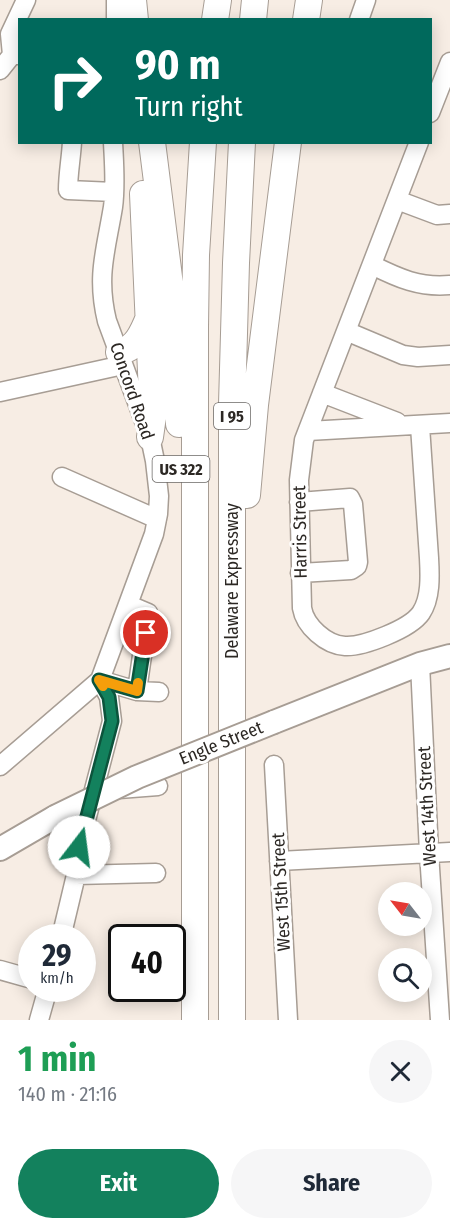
<!DOCTYPE html>
<meta charset="utf-8">
<style>
:root{--surface:#fff;--page:#f6f6f7;--text:#1f2937;--muted:#747a83;--accent:#13815d}
body{margin:0;font-family:"Fira Sans Condensed",sans-serif;background:var(--page);color:var(--text);height:100vh;display:flex;flex-direction:column;font-size:22px;white-space:nowrap}
*{box-sizing:border-box;margin:0}
p{font-size:20px;color:var(--muted)}
.icon{flex:none;width:33px;height:33px;fill:none;stroke:currentColor;stroke-width:2;stroke-linecap:round;stroke-linejoin:round}
.map{position:relative;height:1020px;overflow:hidden}
.sheet{display:flex;flex-direction:column;background:var(--surface);flex:1}
.sheet>*{flex:none}
.banner{position:absolute;left:18px;top:18px;width:414px;height:126px;border-radius:0px;box-shadow:0 3px 15px #0003;background:#00695c;color:#fff;overflow:hidden}
.needle{width:39px;rotate:301deg}
.tools{position:absolute;left:378px;top:882px;display:grid;gap:12px}
.tools a{display:grid;place-items:center;width:54px;height:54px;border-radius:50%;background:var(--surface);box-shadow:0 3px 15px #0003;font-size:30px}
.speed{position:absolute;left:18px;top:924px;display:flex;gap:12px;font-size:30px;font-weight:700;text-align:center}
.speed>*{display:grid;place-content:center;width:78px;height:78px;border-radius:50%;background:var(--surface);box-shadow:0 3px 15px #0003;line-height:1}
.speed small{font-size:15px;font-weight:400}
.speed .limit{border:3px solid #111;border-radius:9px;background:#fff;color:#111}
.pin{position:absolute;display:grid;place-items:center;width:51px;height:51px;color:#fff;margin:-26px;border:3px solid #fff;border-radius:50%;box-shadow:0 2px 6px #0007}
.me{position:absolute;width:66px;margin:-33px;rotate:15deg;stroke-linejoin:round;filter:drop-shadow(0 0 4px #0008)}
.turn{display:flex;align-items:center;gap:21px;height:126px;padding:0 18px;font-size:27px}
.turn .icon{width:78px;height:78px;stroke-width:2.5}
.turn b{display:block;font-size:42px;line-height:51px}
.round{display:grid;place-items:center;flex:none;width:63px;height:63px;border-radius:32px;background:var(--page)}
.overview{display:flex;align-items:center;justify-content:space-between;height:102px;padding:0 18px}
h1{font-size:36px;font-weight:700;line-height:45px;color:#1e9e55}
.action{display:flex;gap:12px;margin-top:auto;padding:12px 18px}
.action a{flex:1;height:69px;border-radius:36px;background:var(--accent);color:#fff;font-size:24px;font-weight:700;line-height:69px;text-align:center}
.action a+a{background:var(--page);color:var(--text)}
.map>svg:first-child{display:block}
</style>
<div class="map">
<svg width="450" height="1020" viewBox="0 0 450 1020">
<rect width="100%" height="100%" fill="#f7ede4"/>
<g fill="none" stroke-linecap="round" stroke-linejoin="round">
<g stroke="#a79d94" stroke-width="21">
<path id="minor" d="M 116,0 L 116,20
M 359,20 L 366,0
M 12,55 L 10,34 L 26,0
M 0,70 L 12,55 L 20,55
M 430,113 L 450,62
M 72,142 C 71,159 68,174 68,190 L 114,192
M 419,142 L 304,440 L 299,480 L 302,608 C 305,626 326,645 345,646 C 363,647 410,629 421,613 C 431,598 430,576 429,558 L 420,426
M 397,200 L 437,215 L 450,214
M 372,265 C 398,278 420,288 450,285
M 346,331 L 403,355 L 418,357 L 450,355
M 0,392 L 123,365
M 322,393 L 397,422
M 308,431 L 450,423
M 62,477 L 157,519
M 299,502 L 350,498 L 353,504 L 358,562 L 357,566 L 351,570 L 300,573
M 129,605 L 148,613 L 137,691
M 420,664 L 429,853 L 440,1020
M 100,680 L 137,691 L 159,692
M 274,765 L 288,1020
M 0,766 L 100,680 L 154,534 L 158,514 L 159,496 L 155,461 L 150,437 L 107,321 C 96,276 106,250 113,207 C 116,186 114,164 113,142
M 119,789 L 158,786
M 279,861 L 450,852
M 76,875 L 156,873
M 61,938 L 76,875 L 79,847 L 112,721 L 109,697 L 100,680
M 0,970 L 32,979
M 39,1020 L 48,988"/>
</g>
<g stroke="#a79d94" stroke-width="26">
<path id="major" d="M 274,722 L 420,664 L 450,656
M 0,849 L 55,817"/>
</g>
<g stroke="#a79d94" stroke-width="28">
<path id="highway" d="M 133,0 L 135,20
M 215,20 L 218,0
M 253,20 L 255,0
M 306,20 L 309,0
M 152,142 L 171,293 L 179,424
M 143,194 L 153,416 L 150,437
M 119,352 C 136,349 143,332 149,317
M 247,495 L 255,405 L 288,142
M 195,1020 L 195,327 L 196,255 L 203,142
M 232,1020 L 232,404 L 236,263 L 242,142"/>
</g>
<use href="#minor" stroke="#fff" stroke-width="18"/>
<use href="#major" stroke="#fff" stroke-width="22"/>
<use href="#highway" stroke="#fff" stroke-width="26"/>
<g stroke="#a79d94" stroke-width="26" stroke-linecap="butt">
<path id="major-bridge" d="M 55,817 L 137,777 L 274,722"/>
</g>
<use href="#major-bridge" stroke="#fff" stroke-width="22"/>
</g>
<g fill="none" stroke-linecap="round" stroke-linejoin="round">
<g stroke="#0c543c" stroke-width="15">
<path id="route" d="M 79,847 L 112,721 L 109,697 L 99,680 L 137,691 L 146,633"/>
</g>
<use href="#route" stroke="#13815d" stroke-width="10"/>
<path stroke="#f59e0b" stroke-width="10" d="M 103,686 L 99,680 L 137,691 L 138,683"/>
</g>
<g text-anchor="middle" dominant-baseline="central" stroke-width="6" stroke-linejoin="round" paint-order="stroke">
<g fill="#fff" stroke="#6b6866" stroke-width="1.5">
<rect x="214" y="403" width="36" height="26" rx="4.5"/>
<rect x="152.5" y="456" width="57" height="26" rx="4.5"/>
</g>
<g font-size="16" font-weight="bold" fill="#2c2824">
<text x="232" y="416">I 95</text>
<text x="181" y="469">US 322</text>
</g>
<g font-size="18" fill="#2c2824" stroke="#fff">
<text transform="translate(132 391) rotate(71)">Concord Road</text>
<text transform="translate(300 532) rotate(-91)">Harris Street</text>
<text transform="translate(232 581) rotate(-90)">Delaware Expressway</text>
<text transform="translate(221 743) rotate(-22)">Engle Street</text>
<text transform="translate(427 806) rotate(-93)">West 14th Street</text>
<text transform="translate(281 892) rotate(-93)">West 15th Street</text>
</g>
</g>
</svg>
<div class="tools">
<a><svg class="needle" viewBox="-14 -14 28 28"><path d="M0-13l5 13h-10z" fill="#e53935"/><path d="M0 13l5-13h-10z" fill="#747a83"/></svg></a>
<a><svg class="icon" aria-label="search" viewBox="0 0 24 24"><circle cx="10" cy="10" r="6"/><path d="M15 15l6 6"/></svg></a>
</div>
<div class="speed"><div>29<small>km/h</small></div><div class="limit">40</div></div>
<div class="pin" style="left:146px;top:633px;background:#d93025"><svg class="icon" aria-label="arrive" viewBox="0 0 24 24"><path d="M6 21V4h12l-3 4 3 4H6"/></svg></div>
<svg class="me" style="left:79px;top:847px" viewBox="-20 -20 40 40"><circle r="19" fill="#fff"/><path d="M0-13L10 11 0 6-10 11z" fill="#13815d"/></svg>
<div class="banner">
<div class="turn"><svg class="icon" aria-label="right" viewBox="0 0 24 24"><path d="M7 20v-9h11M14 6l5 5-5 5"/></svg><div><b>90 m</b>Turn right</div></div>
</div>
</div>
<section class="sheet">
<div class="overview"><div><h1>1 min</h1><p>140 m · 21:16</p></div><a class="round"><svg class="icon" aria-label="close" viewBox="0 0 24 24"><path d="M6 6l12 12M18 6L6 18"/></svg></a></div>
<div class="action"><a>Exit</a><a>Share</a></div>
</section>
